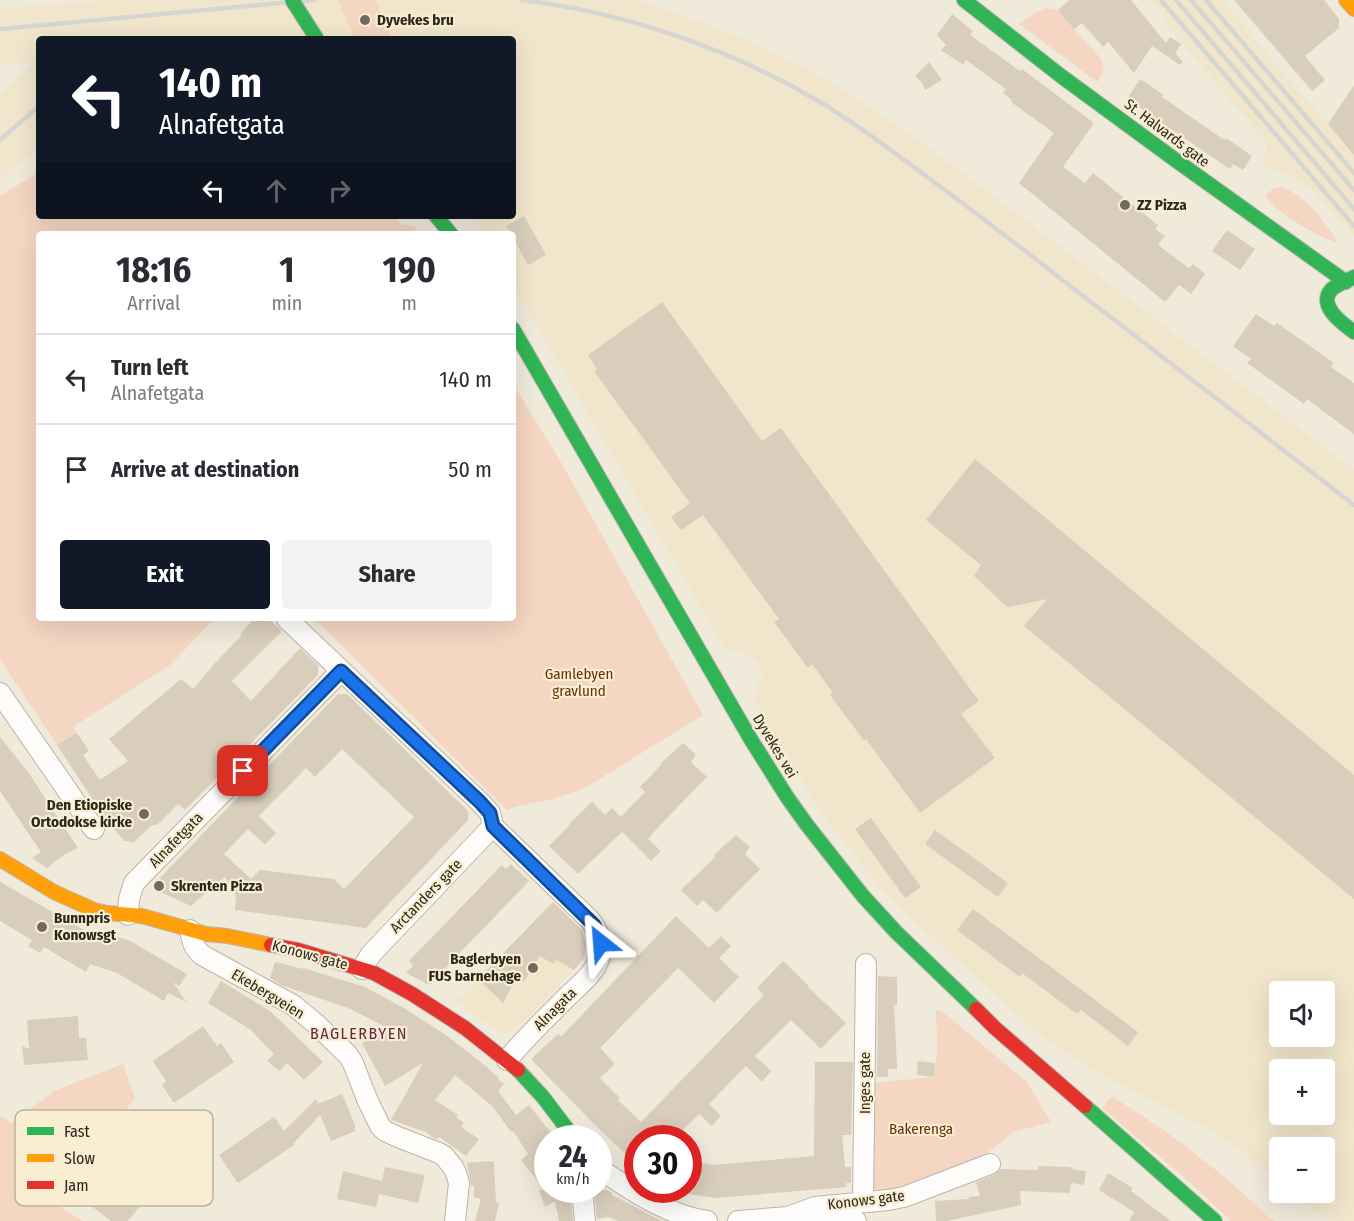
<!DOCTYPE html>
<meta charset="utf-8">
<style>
:root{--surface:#fff;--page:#f2f2f3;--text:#2b2b33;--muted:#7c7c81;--line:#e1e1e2;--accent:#111827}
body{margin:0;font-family:"Fira Sans Condensed",sans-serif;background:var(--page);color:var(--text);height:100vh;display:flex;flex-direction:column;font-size:22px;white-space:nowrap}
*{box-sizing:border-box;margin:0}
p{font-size:20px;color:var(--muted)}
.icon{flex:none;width:33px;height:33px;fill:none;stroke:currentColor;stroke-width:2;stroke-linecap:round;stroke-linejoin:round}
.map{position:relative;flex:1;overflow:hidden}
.side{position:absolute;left:36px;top:231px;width:480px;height:390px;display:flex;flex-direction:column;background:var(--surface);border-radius:6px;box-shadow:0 6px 24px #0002}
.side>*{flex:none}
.banner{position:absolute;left:36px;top:36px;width:480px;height:183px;border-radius:6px;box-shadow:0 6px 24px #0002;background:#111827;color:#fff;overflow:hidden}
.controls{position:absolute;left:1269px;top:981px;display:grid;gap:12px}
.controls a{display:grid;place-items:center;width:66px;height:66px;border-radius:6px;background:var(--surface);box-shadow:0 6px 24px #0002;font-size:30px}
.speed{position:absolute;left:534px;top:1125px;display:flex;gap:12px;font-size:30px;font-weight:700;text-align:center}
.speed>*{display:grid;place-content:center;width:78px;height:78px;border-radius:50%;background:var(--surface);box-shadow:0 6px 24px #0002;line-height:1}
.speed small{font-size:15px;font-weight:400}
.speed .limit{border:9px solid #d22;background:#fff;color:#111}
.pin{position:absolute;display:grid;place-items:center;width:51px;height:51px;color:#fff;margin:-26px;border-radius:12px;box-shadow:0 3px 9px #0006}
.me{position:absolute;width:66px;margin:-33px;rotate:332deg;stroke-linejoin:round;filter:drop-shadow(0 0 4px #0008)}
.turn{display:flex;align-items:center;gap:21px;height:126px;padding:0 24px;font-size:27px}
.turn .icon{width:78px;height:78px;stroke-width:2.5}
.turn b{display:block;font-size:42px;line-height:51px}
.lanes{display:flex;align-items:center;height:57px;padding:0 24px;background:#0003;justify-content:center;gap:30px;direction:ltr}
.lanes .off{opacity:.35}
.eta{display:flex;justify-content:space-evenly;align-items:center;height:102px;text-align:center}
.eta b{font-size:36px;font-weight:700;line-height:42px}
.primary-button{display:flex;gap:12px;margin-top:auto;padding:12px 24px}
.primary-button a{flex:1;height:69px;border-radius:6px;background:var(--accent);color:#fff;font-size:24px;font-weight:700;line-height:69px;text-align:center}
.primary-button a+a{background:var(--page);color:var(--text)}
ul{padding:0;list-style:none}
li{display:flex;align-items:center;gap:18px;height:90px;padding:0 24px;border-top:2px solid var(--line)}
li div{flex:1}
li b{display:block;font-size:22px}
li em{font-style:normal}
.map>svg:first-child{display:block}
</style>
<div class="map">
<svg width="1354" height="1221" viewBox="0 0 1354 1221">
<rect width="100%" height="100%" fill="#f0eadb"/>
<path fill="#f1e6cc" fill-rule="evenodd" d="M 114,0 L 635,0 L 680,15 L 750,41 L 810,70 L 879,113 L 957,168 L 1354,470 L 1354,1221 L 1331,1221 L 1294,1193 L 1324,1192 L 1324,1148 L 1280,1148 L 1279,1181 L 1241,1151 L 1200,1123 L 1196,1126 L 1180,1114 L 1097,1072 L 1069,1055 L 1047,1040 L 1024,1021 L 899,907 L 877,883 L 834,830 L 813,799 L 753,698 L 763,673 L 755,660 L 741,652 L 725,649 L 513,285 L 513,234 L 483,234 L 473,216 L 513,216 L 513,39 L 39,39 L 39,149 L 0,178 L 0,94 L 34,62 L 0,65 L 0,8 ZM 1280,992 L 1324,992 L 1324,1036 L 1280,1036 ZM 1280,1070 L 1324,1070 L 1324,1114 L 1280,1114 Z
M 1152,0 L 1222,0 L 1297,89 L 1354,155 L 1354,236 L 1315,192 L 1291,176 L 1278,170 L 1263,167 L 1267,145 L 1264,140 L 1167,26 L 1164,14 Z
M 553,902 L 581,929 L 586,944 L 584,958 L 579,965 L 516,1029 L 511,1032 L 501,1033 L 455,1001 L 467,994 L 467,993 L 478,979 Z"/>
<path fill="#f4d6c2" d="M 338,0 L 375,0 L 392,39 L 355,39 Z
M 1047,8 L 1058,10 L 1102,60 L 1104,71 L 1097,82 L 1019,24 C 1028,17 1036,12 1047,8 Z
M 39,172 L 39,216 L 394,216 L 401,224 L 414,226 L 419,234 L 39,234 L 39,618 L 215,618 L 170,665 L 73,727 L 77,733 L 57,745 L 0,660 L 0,196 Z
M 1283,187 C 1310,200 1323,219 1338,243 C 1317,236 1278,214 1265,196 L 1274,188 Z
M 513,384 L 558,457 L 703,715 L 585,788 L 553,799 L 518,806 L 507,810 L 314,618 L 513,618 Z
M 936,1010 L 943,1012 L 1027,1082 L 1051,1122 L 1013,1132 L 977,1162 L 907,1189 L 870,1190 L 871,1105 L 874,1083 L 934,1077 L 937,1049 Z
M 123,1064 L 135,1098 L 89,1155 L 57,1142 L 34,1191 L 83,1221 L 0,1221 L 0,1116 L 11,1123 L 56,1090 Z
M 1112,1096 L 1165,1131 L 1221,1174 L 1274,1221 L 1231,1221 L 1187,1180 L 1102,1108 Z"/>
<path fill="#d9cdbc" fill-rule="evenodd" d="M 1070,0 L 1131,0 L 1166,43 L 1170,37 L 1181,44 L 1175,53 L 1183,62 L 1180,65 L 1152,46 L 1134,73 L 1108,42 L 1103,47 L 1082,23 L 1074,29 L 1058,10 Z
M 1234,0 L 1324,0 L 1339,19 L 1339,28 L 1305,56 L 1325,80 L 1312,91 Z
M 952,14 L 973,31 L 970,35 L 1020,71 L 1022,69 L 1094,123 L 1063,167 L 1085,183 L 1093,173 L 1158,225 L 1155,229 L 1165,236 L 1158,245 L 1189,268 L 1193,264 L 1205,274 L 1191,294 L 1179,285 L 1165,302 L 1019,183 L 1054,133 L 1011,102 L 1012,100 L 1003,93 L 1006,89 L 966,60 L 963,65 L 941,50 L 946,45 L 937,35 Z
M 929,62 L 942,80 L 925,90 L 922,83 L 915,76 Z
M 1140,79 L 1164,95 L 1162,97 L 1220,137 L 1225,140 L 1226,138 L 1252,156 L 1243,170 L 1233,164 L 1230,169 L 1127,99 Z
M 1354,85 L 1354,155 L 1328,124 Z
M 524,216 L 546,255 L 528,265 L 513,238 L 513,234 L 511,234 L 506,226 Z
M 1227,230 L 1255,249 L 1240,270 L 1212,251 Z
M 662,302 L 762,441 L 781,428 L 979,701 L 961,714 L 995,758 L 920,813 L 866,739 L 864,741 L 830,695 L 833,693 L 812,664 L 808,668 L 774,622 L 779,619 L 703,515 L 681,530 L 671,517 L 690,503 L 594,371 L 597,369 L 588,355 Z
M 1256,314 L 1274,326 L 1277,323 L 1334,363 L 1331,367 L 1354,383 L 1354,434 L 1307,399 L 1304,404 L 1247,363 L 1251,359 L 1233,346 Z
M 975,459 L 1354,775 L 1354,899 L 1024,626 L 1047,599 L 1009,607 L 1005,605 L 974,576 L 981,565 L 926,520 Z
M 255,618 L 268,618 L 282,631 L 232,681 L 251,701 L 300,648 L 318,665 L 318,675 L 185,810 L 178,804 L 157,825 L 152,825 L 134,842 L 124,841 L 102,814 L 57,745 L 77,733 L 89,751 L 83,755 L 100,780 L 128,761 L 109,739 L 181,679 L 193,689 L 216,662 L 242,635 L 240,634 Z
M 338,694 L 347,694 L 400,745 L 468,811 L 468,820 L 366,928 L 235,910 L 236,896 L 225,877 L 212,887 L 191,906 L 158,891 L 156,882 ZM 342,749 L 414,817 L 344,889 L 334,879 L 260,870 L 251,879 L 224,854 L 248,829 L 265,845 L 276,833 L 259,816 L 306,768 L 315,777 Z
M 0,737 L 28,772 L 78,848 L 65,854 L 47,868 L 32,858 L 41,852 L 0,791 Z
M 683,743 L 696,755 L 691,762 L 707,777 L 664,821 L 648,839 L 661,851 L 651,861 L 622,832 L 578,874 L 549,846 L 570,825 L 569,824 L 592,802 L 605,815 L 612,808 L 621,817 L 645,792 L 640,787 L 661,765 L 660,764 Z
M 871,818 L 921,887 L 905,898 L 855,829 Z
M 935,830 L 1008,883 L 998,897 L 925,844 Z
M 736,835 L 750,847 L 745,854 L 760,869 L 717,913 L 703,900 L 697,906 L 681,890 L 715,857 L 713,856 Z
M 511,864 L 529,881 L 429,985 L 406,973 L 413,966 L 409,961 L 502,865 L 506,869 Z
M 0,882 L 98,938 L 100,931 L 130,941 L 187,974 L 179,986 L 173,982 L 186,1002 L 168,993 L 164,1001 L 117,973 L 90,964 L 86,972 L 44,947 L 40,953 L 28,946 L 32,940 L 0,921 Z
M 553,902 L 582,930 L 586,944 L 584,958 L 574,970 L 556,960 L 554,964 L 539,956 L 524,982 L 516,978 L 503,1003 L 478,979 Z
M 973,909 L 1138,1032 L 1128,1046 L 1081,1010 L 1077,1014 L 1022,973 L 1020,977 L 957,930 Z
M 676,916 L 709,948 L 721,936 L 731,946 L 719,958 L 739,977 L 714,1003 L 678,968 L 600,1048 L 615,1064 L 600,1078 L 620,1098 L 618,1100 L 641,1122 L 764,995 L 757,988 L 783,961 L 809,986 L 808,987 L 846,1023 L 821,1049 L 791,1020 L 755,1056 L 771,1071 L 762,1082 L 746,1066 L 709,1104 L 721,1116 L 712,1126 L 699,1114 L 675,1138 L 638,1138 L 638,1166 L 589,1119 L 531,1059 L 558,1034 L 561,1037 Z
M 275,962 L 303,969 L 303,968 L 365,987 L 404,1008 L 446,1035 L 488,1068 L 499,1078 L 498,1080 L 504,1084 L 498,1091 L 516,1115 L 529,1105 L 555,1138 L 548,1138 L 548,1144 L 543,1143 L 540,1149 L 548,1154 L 548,1190 L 570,1190 L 573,1221 L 559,1221 L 555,1201 L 545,1207 L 539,1190 L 545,1190 L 521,1160 L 528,1154 L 513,1131 L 511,1132 L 493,1107 L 455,1075 L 435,1100 L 458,1115 L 456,1117 L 464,1123 L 461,1127 L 479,1139 L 466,1156 L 439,1137 L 437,1139 L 432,1137 L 426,1132 L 391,1120 L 423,1063 L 385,1086 L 362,1043 L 387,1028 L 351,1009 L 281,985 L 270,978 Z
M 878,976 L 897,977 L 897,1005 L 894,1005 L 897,1069 L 888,1069 L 888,1077 L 877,1077 Z
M 221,981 L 270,1011 L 323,1062 L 304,1080 L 287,1063 L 279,1071 L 267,1061 L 274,1054 L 251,1030 L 208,1003 Z
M 78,1016 L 79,1038 L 86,1038 L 88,1060 L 24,1065 L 22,1046 L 29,1049 L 27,1020 Z
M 203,1026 L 217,1046 L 221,1043 L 234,1062 L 174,1103 L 162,1085 L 166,1081 L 153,1061 Z
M 918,1061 L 935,1063 L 934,1077 L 917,1075 Z
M 815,1062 L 853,1062 L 851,1135 L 842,1135 L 845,1167 L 851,1167 L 851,1183 L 846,1183 L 846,1187 L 716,1198 L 688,1194 L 688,1158 L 702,1163 L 713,1165 L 814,1156 Z
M 342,1094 L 355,1125 L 355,1131 L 331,1141 L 320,1115 L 293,1144 L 294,1145 L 238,1183 L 219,1155 L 274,1117 L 284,1131 L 316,1099 L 318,1104 Z
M 75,1157 L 140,1206 L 128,1221 L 111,1221 L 57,1180 Z
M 491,1161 L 494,1162 L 496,1202 L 499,1203 L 495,1221 L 475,1221 L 481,1199 L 474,1197 L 474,1186 L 471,1186 L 467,1163 Z
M 1038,1166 L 1071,1167 L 1071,1169 L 1086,1171 L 1084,1185 L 1071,1183 L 1070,1193 L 1020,1191 L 1021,1205 L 947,1221 L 936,1221 L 935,1201 L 969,1199 L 969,1197 L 980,1196 L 976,1182 L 994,1175 L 1001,1169 L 1038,1170 Z
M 385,1167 L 425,1175 L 418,1203 L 379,1194 L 376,1207 L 337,1199 L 343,1171 L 382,1181 Z
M 1108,1173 L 1133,1188 L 1131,1191 L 1171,1221 L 1129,1221 L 1134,1212 L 1099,1190 Z
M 594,1190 L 607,1190 L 612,1193 L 612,1195 L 662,1221 L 618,1221 L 609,1217 L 597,1219 Z"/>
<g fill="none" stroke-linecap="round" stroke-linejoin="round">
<g stroke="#bab5aa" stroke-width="22">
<path id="street" d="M 287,619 L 480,802 L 490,813 L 493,826 L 498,831 L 590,920 C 599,931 604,944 599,959 C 594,974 580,984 569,995 C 548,1016 526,1037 507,1060
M 0,693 L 94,829
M 128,915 L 129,899 L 134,883 L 341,671
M 190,930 C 192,941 193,947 202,955 L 293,1005 L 316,1024 L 348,1055 L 353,1063 L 367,1099 L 380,1126 L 385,1131 L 398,1137 L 439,1153 L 444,1156 L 453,1167 L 456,1173 L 459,1183 L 455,1221
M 362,969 L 371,954 L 493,826
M 598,1168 C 631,1190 667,1215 707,1221
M 582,1190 L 585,1221
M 863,1202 L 866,964
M 800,1218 L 856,1221
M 738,1221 L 788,1217 L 815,1207 L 888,1200 L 904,1197 L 990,1164"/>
</g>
<g stroke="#bab5aa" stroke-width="16">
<path id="fast" d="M 964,0 L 1061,76 L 1174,159 L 1346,282
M 436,216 L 451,234
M 1354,277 C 1347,281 1338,284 1332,289 C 1316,305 1343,324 1354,332
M 513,329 L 750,738 L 787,797 L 807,825 L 863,896 L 896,932 L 976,1009
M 518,1070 L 543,1097 L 574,1138
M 1085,1106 L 1215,1221"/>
</g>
<g stroke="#bab5aa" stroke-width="16">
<path id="slow" d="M 1346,0 L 1354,9
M 0,859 L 54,892 L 94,910 L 108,913 L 142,916 L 206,934 L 227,936 L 271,945"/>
</g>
<g stroke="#bab5aa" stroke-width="16">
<path id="jam" d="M 271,945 L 298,950 L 374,973 L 412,994 L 465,1028 L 518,1070
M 976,1009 L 995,1028 L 1085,1106"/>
</g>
<use href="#street" stroke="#fdfcfa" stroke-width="20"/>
<use href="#fast" stroke="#30b455" stroke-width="14"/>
<use href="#slow" stroke="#ff9f0a" stroke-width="14"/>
<use href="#jam" stroke="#e5322d" stroke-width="14"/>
<path stroke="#d6d5d1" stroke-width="4.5" d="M 522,0 C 630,13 736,51 828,107 C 865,130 899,156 934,182 C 975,212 1015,243 1056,275 C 1155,351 1255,428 1354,505
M 1161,0 L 1354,226
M 1176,0 L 1354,209
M 1191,0 L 1354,190
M 1206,0 L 1354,173
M 0,29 L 314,0
M 0,140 L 39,106"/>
<g stroke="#bab5aa" stroke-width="16" stroke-linecap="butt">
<path id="fast-bridge" d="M 292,0 L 317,39"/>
</g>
<use href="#fast-bridge" stroke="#30b455" stroke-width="14"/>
</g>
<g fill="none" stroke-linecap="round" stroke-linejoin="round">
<g stroke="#114b97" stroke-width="15">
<path id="route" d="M 243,771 L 341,671 L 480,802 L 490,813 L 493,826 L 498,831 L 594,925 L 600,937 L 601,943"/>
</g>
<use href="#route" stroke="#1a73e8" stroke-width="10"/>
</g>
<g fill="#716b60" stroke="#f9eed2" stroke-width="2">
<circle cx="365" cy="20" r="6"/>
<circle cx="1125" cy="205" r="6"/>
<circle cx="144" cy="814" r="6"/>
<circle cx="159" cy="886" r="6"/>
<circle cx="42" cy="927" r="6"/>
<circle cx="533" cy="968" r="6"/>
</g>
<g text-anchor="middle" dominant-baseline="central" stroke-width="4.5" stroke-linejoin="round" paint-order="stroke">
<g font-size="15" font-weight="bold" fill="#2c271d" stroke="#f9eed2" text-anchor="start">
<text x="377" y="20">Dyvekes bru</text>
<text x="1137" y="205">ZZ Pizza</text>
<text x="132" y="805" text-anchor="end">Den Etiopiske<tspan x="132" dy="17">Ortodokse kirke</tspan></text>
<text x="171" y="886">Skrenten Pizza</text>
<text x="54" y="918">Bunnpris<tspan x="54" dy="17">Konowsgt</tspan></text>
<text x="521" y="959" text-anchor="end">Baglerbyen<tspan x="521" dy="17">FUS barnehage</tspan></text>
</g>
<g font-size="15" fill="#2c271d" stroke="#f9eed2">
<text transform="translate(1167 133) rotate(37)">St. Halvards gate</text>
<text transform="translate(775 746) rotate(59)">Dyvekes vei</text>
<text transform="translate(176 840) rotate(-46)">Alnafetgata</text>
<text transform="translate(426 896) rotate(-46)">Arctanders gate</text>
<text transform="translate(310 955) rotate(15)">Konows gate</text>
<text transform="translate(268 994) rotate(31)">Ekebergveien</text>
<text transform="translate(555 1009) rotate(-45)">Alnagata</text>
<text transform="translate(865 1083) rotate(-90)">Inges gate</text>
<text transform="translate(866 1200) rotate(-7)">Konows gate</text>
</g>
<g font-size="15" fill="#692e08" stroke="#f9eed2">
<text x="579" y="674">Gamlebyen<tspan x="579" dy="17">gravlund</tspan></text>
<text x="921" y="1129">Bakerenga</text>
</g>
<g font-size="16" letter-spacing="1.5" fill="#62254b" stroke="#f9eed2">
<text x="359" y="1033">BAGLERBYEN</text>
</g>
</g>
<rect x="15" y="1110" width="198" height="96" rx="9" fill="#f9eed2" stroke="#bcb29c" stroke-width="1.5"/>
<rect x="27" y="1127" width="27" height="8" fill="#30b455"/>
<rect x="27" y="1154" width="27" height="8" fill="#ff9f0a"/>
<rect x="27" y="1181" width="27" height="8" fill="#e5322d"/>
<g font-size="16" fill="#2c271d">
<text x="64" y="1137">Fast</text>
<text x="64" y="1164">Slow</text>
<text x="64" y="1191">Jam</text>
</g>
</svg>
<div class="controls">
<a><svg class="icon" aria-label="sound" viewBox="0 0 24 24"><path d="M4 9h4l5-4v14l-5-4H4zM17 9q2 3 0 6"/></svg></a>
<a>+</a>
<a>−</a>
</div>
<div class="speed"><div>24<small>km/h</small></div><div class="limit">30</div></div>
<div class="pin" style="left:243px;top:771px;background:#d93025"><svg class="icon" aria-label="arrive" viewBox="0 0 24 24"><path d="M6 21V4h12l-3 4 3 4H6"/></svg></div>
<svg class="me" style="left:601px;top:943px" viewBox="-20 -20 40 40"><path d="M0-17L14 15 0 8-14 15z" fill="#1a73e8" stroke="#fff" stroke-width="4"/></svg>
<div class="banner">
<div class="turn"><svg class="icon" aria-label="left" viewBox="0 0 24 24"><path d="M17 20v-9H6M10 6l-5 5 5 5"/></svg><div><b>140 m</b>Alnafetgata</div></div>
<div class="lanes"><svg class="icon" aria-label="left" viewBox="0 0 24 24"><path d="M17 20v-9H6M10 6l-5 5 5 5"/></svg><svg class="icon off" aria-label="ahead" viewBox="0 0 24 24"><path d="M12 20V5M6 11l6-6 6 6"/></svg><svg class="icon off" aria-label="right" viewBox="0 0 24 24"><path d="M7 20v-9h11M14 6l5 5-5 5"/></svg></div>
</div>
<section class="side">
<div class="eta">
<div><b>18:16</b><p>Arrival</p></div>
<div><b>1</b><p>min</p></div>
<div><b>190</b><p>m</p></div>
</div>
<ul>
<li><svg class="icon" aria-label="left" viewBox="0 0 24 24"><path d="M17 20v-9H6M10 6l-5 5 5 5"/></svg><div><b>Turn left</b><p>Alnafetgata</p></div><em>140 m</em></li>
<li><svg class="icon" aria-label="arrive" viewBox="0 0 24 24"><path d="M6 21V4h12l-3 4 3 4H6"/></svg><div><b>Arrive at destination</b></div><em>50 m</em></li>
</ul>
<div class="primary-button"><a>Exit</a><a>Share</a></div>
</section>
</div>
